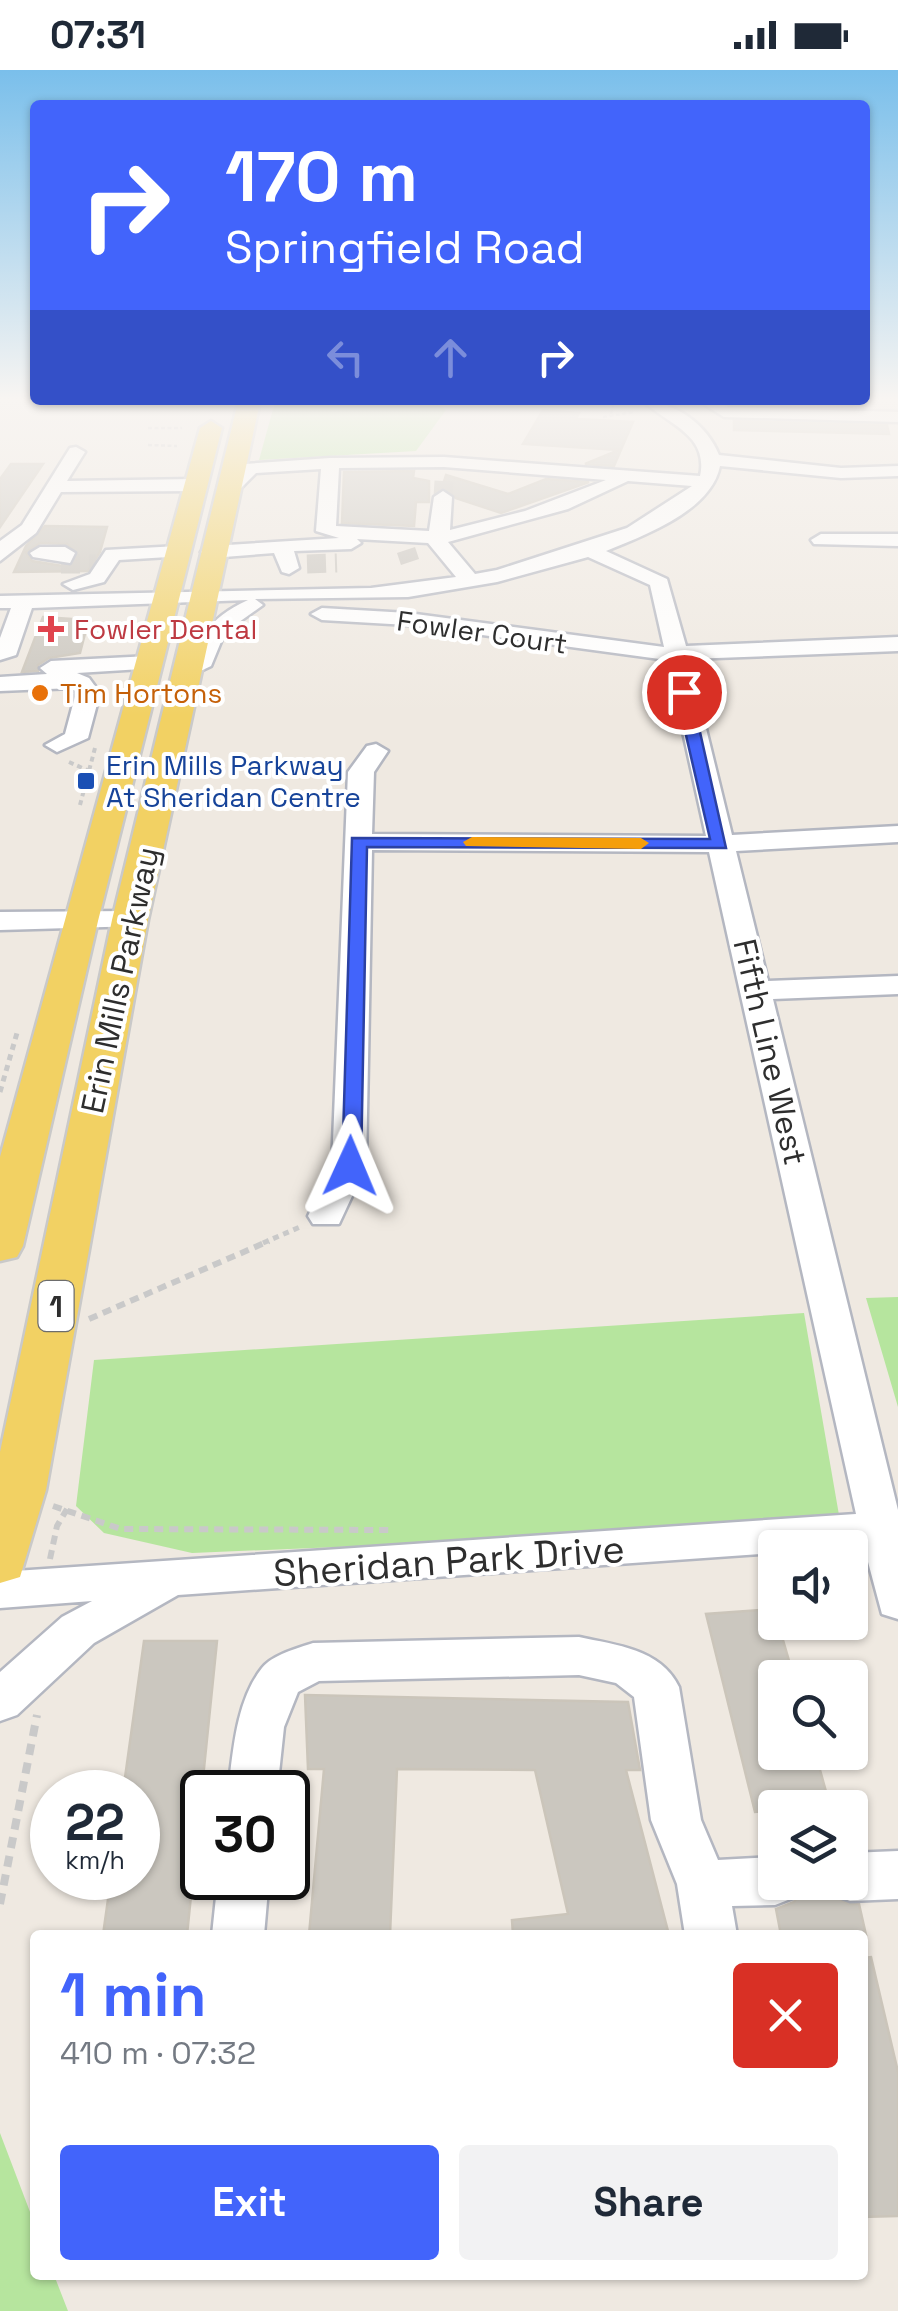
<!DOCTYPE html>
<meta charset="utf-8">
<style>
:root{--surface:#fff;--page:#f2f2f3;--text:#1f2937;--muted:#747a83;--accent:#4264fb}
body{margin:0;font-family:"Space Grotesk",sans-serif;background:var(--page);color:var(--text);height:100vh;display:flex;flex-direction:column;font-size:38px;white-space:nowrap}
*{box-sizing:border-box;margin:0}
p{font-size:32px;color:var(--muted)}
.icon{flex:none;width:55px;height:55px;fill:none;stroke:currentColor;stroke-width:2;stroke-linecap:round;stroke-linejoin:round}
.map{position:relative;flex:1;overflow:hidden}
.details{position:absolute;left:30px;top:1860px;width:838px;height:350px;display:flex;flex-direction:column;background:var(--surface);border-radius:10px;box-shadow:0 2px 8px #0004}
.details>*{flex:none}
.guide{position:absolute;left:30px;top:30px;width:840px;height:305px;border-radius:10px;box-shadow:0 2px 8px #0004;background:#4264fb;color:#fff;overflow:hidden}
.fabs{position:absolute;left:758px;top:1460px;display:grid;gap:20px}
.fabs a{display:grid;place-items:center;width:110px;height:110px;border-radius:10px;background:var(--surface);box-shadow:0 2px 8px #0004;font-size:50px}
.speed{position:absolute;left:30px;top:1700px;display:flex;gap:20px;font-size:50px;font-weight:700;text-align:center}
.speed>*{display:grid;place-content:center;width:130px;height:130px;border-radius:50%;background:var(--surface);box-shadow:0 2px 8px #0004;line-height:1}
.speed small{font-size:25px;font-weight:400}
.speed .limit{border:5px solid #111;border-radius:15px;background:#fff;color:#111}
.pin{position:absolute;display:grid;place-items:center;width:85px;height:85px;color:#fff;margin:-42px;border:5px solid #fff;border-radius:50%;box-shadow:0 2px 10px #0007}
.me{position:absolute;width:110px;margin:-55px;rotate:1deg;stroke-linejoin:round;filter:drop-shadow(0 0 8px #0008)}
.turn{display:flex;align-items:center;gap:35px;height:210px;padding:0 30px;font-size:45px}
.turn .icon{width:130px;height:130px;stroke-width:2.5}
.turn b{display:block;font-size:70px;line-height:85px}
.lanes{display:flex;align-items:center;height:95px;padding:0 30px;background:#0003;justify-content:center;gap:50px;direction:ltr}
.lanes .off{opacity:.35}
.round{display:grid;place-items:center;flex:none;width:105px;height:105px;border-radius:10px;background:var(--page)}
.summary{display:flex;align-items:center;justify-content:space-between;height:170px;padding:0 30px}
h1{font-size:60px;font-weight:600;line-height:75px;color:var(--accent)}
.primary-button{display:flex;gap:20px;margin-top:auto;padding:20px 30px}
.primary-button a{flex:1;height:115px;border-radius:10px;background:var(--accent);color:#fff;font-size:40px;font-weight:600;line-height:115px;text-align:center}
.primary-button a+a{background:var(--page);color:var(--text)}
.status{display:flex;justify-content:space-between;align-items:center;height:70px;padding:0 50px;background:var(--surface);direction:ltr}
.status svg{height:28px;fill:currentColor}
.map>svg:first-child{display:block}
</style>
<div class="status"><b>07:31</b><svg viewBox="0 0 49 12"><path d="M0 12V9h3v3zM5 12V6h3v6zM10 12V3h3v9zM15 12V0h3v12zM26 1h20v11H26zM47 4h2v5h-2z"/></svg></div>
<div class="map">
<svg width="898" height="2241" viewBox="0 0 898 2241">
<rect width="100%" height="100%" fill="#efe9e1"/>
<path fill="#b6e59e" d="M 275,332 L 434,332 L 446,340 L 416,381 L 259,390 Z
M 898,1227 L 898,1337 L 866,1228 Z
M 804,1243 L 839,1445 L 818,1457 L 192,1483 L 104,1463 L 76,1436 L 94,1290 Z
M 0,2063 L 35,2155 L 35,2205 L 54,2205 L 68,2241 L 0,2241 Z"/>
<path fill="#cbc7bf" stroke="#cbc5ba" stroke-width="2.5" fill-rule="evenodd" d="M 543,340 L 579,343 L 576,349 L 633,352 L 614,396 L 585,394 L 619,380 L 523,374 Z
M 734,351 L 887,355 L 889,364 L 734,360 Z
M 11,394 L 43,394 L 0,457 L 0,409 Z
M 414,401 L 413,408 L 429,411 L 429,432 L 416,432 L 414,456 L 342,453 L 344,402 Z
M 446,405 L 508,424 L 546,409 L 589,412 L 501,443 L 456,428 L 442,418 Z
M 45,456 L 107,457 L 100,482 L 88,501 L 14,502 L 26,476 ZM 40,473 L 67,474 L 78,485 L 69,497 L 32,491 L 26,482 Z
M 43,547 L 72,549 L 87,556 L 80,583 L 49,588 L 38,595 L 38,601 L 22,602 Z
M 774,1539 L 794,1608 L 775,1608 L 775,1682 L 815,1682 L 830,1736 L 755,1742 L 706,1544 Z
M 144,1571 L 217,1571 L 187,1865 L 103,1865 L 111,1808 L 138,1808 L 138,1722 L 123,1722 Z
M 305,1625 L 628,1632 L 640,1700 L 626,1700 L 669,1865 L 513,1865 L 512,1850 L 568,1844 L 535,1700 L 397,1699 L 390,1865 L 309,1865 L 324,1699 L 308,1699 Z
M 828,1823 L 849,1834 L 859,1834 L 866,1865 L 781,1865 L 776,1839 L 794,1832 L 799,1824 Z
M 871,1887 L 898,2002 L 898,2146 L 862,2147 L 862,1888 Z"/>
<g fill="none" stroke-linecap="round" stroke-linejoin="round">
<path stroke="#c8c4bd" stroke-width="19" stroke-dasharray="19 9" stroke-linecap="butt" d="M 443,427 L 444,411
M 406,480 L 410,492
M 61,494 L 96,494
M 307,494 L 337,493"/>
<g stroke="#b4b7c1" stroke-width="5">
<path id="minor" d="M 644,332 C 675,331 707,355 719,385 L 841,398 L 898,396 L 898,406 L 841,408 L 720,396 C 711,441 645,465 606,481 L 667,509 L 686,576 L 898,567 L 898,581 L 689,589 L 732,765 L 898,756 L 898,772 L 736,781 L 768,911 L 898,906 L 898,924 L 773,929 L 898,1440 L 898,1549 L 882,1544 L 864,1477 L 775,1478 L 775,1483 L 178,1525 L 94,1573 L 17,1645 L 0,1651 L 0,1602 L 62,1547 L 92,1531 L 0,1538 L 0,1502 L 856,1444 L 709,782 L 372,780 L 366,1096 L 339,1154 L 313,1154 L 308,1146 L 332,1096 L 348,702 L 367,676 L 376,674 L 388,681 L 374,702 L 372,764 L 706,766 L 667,590 L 408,555 L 322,550 L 311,544 L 322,538 L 408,543 L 664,577 L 650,515 L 588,487 L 497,512 L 408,527 L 255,529 L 263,535 L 225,562 L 211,596 L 188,607 L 177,600 C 205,569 204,550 248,530 L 32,538 L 16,585 L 0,590 L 0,568 L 11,538 L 0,538 L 0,526 L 371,518 L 456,507 L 428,473 L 357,469 L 361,473 L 351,479 L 294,481 L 299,498 L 289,504 L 282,502 L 274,483 L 211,488 L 201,482 L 211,476 L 339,468 L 316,461 L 321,399 L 256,403 L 233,426 L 219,426 L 219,418 L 245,394 L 330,388 L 444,387 L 700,406 C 709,365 668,354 644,332 ZM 444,397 L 606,410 L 525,441 L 450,460 L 452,427 L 443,421 L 434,427 L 429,461 L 336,456 L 339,398 ZM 628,411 L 692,416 L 627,458 L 497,500 L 475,504 L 448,472 L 568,439 Z
M 700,332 L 719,332 L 728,337 L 898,342 L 898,352 L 724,347 Z
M 76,377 L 85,382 L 67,411 L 195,409 L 204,415 L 195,421 L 61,422 L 36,463 L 0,491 L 0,471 L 22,455 L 70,378 Z
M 821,464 L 898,464 L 898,476 L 814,474 L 811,470 Z
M 178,476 L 185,478 L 185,486 L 119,490 L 104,512 L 73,520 L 63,514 L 90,504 L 106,480 Z
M 40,477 L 65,477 L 75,483 L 70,493 L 33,487 L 30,483 Z
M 150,586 L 161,593 L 158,598 L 77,603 L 89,608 L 100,623 L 88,668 L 57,682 L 45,675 L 65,664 L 76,623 L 73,618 L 0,621 L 0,607 L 47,604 L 40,598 L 51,591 Z
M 130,841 L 144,850 L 140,856 L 0,860 L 0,842 Z
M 579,1567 C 616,1575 661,1579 679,1617 L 701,1750 L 718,1790 L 775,1787 L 775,1812 L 800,1812 L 793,1828 L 775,1835 L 732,1836 L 737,1865 L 685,1865 L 677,1814 L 651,1750 L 634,1627 L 616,1613 L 579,1605 L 319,1611 L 298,1622 L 284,1657 L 277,1722 L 228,1722 C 233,1682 236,1631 262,1598 C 272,1585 298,1578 313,1573 Z
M 898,1781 L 898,1829 L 850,1831 L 832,1824 L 827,1812 L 850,1812 L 850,1783 Z
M 218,1808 L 269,1808 L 264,1865 L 212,1865 Z"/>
</g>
<g stroke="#c9c9c9" stroke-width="5">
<path id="major" d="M 238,332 L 260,332 L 148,850 L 46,1420 L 20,1507 L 0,1513 L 0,1382 L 112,850 Z
M 211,351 L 222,358 L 98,851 L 23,1176 L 17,1187 L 0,1191 L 0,1087 L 200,358 Z"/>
</g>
<path stroke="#c9c9c9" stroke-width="2.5" stroke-dasharray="4 2.5" stroke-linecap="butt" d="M 611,344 L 613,334 L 626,332
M 603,347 L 635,342
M 148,358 L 182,358
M 148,375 L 177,376"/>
<path stroke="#c9c9c9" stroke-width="4" stroke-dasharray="5 4" stroke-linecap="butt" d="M 78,550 L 93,556 L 130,556
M 69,692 L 89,701
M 80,735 L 95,678"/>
<path stroke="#c9c9c9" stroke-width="5" stroke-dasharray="6 5" stroke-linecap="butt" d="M 0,1022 L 17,963
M 263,1173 L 300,1157"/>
<path stroke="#c9c9c9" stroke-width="6" stroke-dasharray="9 6" stroke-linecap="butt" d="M 89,1249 L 269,1171
M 53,1436 L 121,1459 L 392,1460
M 50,1489 L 57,1456 L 67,1439"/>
<path stroke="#c9c9c9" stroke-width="8" stroke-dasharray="11 8" stroke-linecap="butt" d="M 0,1834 L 37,1645"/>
<use href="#minor" fill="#fff" fill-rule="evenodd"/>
<use href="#major" fill="#f2d163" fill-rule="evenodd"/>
</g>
<linearGradient id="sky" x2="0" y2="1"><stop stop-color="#7abfeb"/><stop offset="0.51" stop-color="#f8f5f2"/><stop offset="1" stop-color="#f8f5f2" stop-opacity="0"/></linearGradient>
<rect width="898" height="645" fill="url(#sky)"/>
<path fill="#4264fb" stroke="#2b41a3" stroke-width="2.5" d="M 684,617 L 691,622 L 726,778 L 367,777 L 361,1096 L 357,1101 L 342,1101 L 352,768 L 710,769 L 676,622 Z"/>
<path fill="#f59e0b" d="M 472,767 L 641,768 L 649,773 L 641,779 L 466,776 L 463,772 Z"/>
<path fill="#e0444e" stroke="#fff" stroke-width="4" d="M46 544h10v10h10v10h-10v10h-10v-10h-10v-10h10z"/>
<circle fill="#e8710a" stroke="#fff" stroke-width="4" cx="40" cy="623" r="10"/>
<rect fill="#1a4fb4" stroke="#fff" stroke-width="4" x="76" y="701" width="20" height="20" rx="5"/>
<g text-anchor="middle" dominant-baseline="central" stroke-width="8" stroke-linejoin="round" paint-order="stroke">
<g font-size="28" fill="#be3a42" stroke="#fff" text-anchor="start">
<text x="74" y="559">Fowler Dental</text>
</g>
<g font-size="28" fill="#2e2e2e" stroke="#fff">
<text transform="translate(482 562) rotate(8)">Fowler Court</text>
</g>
<g font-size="28" fill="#c56008" stroke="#fff" text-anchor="start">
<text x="60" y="623">Tim Hortons</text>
</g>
<g font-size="28" fill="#164399" stroke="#fff" text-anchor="start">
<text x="106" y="695">Erin Mills Parkway<tspan x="106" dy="32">At Sheridan Centre</tspan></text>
</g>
<rect fill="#fff" stroke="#6d6d6d" stroke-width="2.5" x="38.5" y="1211" width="35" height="50" rx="8"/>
<g font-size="30" font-weight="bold" fill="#2e2e2e">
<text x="56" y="1236">1</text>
</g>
<g font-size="32" fill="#2e2e2e" stroke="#fff">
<text transform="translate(120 910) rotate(-78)">Erin Mills Parkway</text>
<text transform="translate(770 982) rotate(77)">Fifth Line West</text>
</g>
<g font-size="38" fill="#2e2e2e" stroke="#fff">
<text transform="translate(449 1491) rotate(-4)">Sheridan Park Drive</text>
</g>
</g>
</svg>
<div class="fabs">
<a><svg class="icon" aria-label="sound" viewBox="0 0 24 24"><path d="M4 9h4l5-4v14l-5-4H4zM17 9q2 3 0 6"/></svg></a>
<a><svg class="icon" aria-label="search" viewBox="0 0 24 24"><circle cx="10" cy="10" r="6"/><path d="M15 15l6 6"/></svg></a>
<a><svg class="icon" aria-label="layers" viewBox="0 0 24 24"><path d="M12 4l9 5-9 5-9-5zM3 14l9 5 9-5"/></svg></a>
</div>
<div class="speed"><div>22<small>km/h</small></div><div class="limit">30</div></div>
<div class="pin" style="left:684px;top:622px;background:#d93025"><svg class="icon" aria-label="arrive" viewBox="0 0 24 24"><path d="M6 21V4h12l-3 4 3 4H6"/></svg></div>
<svg class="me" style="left:350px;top:1096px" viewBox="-20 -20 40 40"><path d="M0-17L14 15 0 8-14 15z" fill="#4264fb" stroke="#fff" stroke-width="4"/></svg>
<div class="guide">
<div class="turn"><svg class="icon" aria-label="right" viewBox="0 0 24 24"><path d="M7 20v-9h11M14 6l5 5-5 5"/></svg><div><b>170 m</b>Springfield Road</div></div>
<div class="lanes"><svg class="icon off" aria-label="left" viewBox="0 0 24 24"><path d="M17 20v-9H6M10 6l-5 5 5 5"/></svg><svg class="icon off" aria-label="ahead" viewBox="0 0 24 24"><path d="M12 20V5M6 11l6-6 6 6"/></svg><svg class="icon" aria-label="right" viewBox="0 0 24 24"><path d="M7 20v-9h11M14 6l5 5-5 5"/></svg></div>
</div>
<section class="details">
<div class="summary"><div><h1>1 min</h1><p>410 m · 07:32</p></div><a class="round" style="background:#d93025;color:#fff"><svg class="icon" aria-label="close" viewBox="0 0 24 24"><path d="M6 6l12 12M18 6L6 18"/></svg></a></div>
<div class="primary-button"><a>Exit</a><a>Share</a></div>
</section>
</div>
